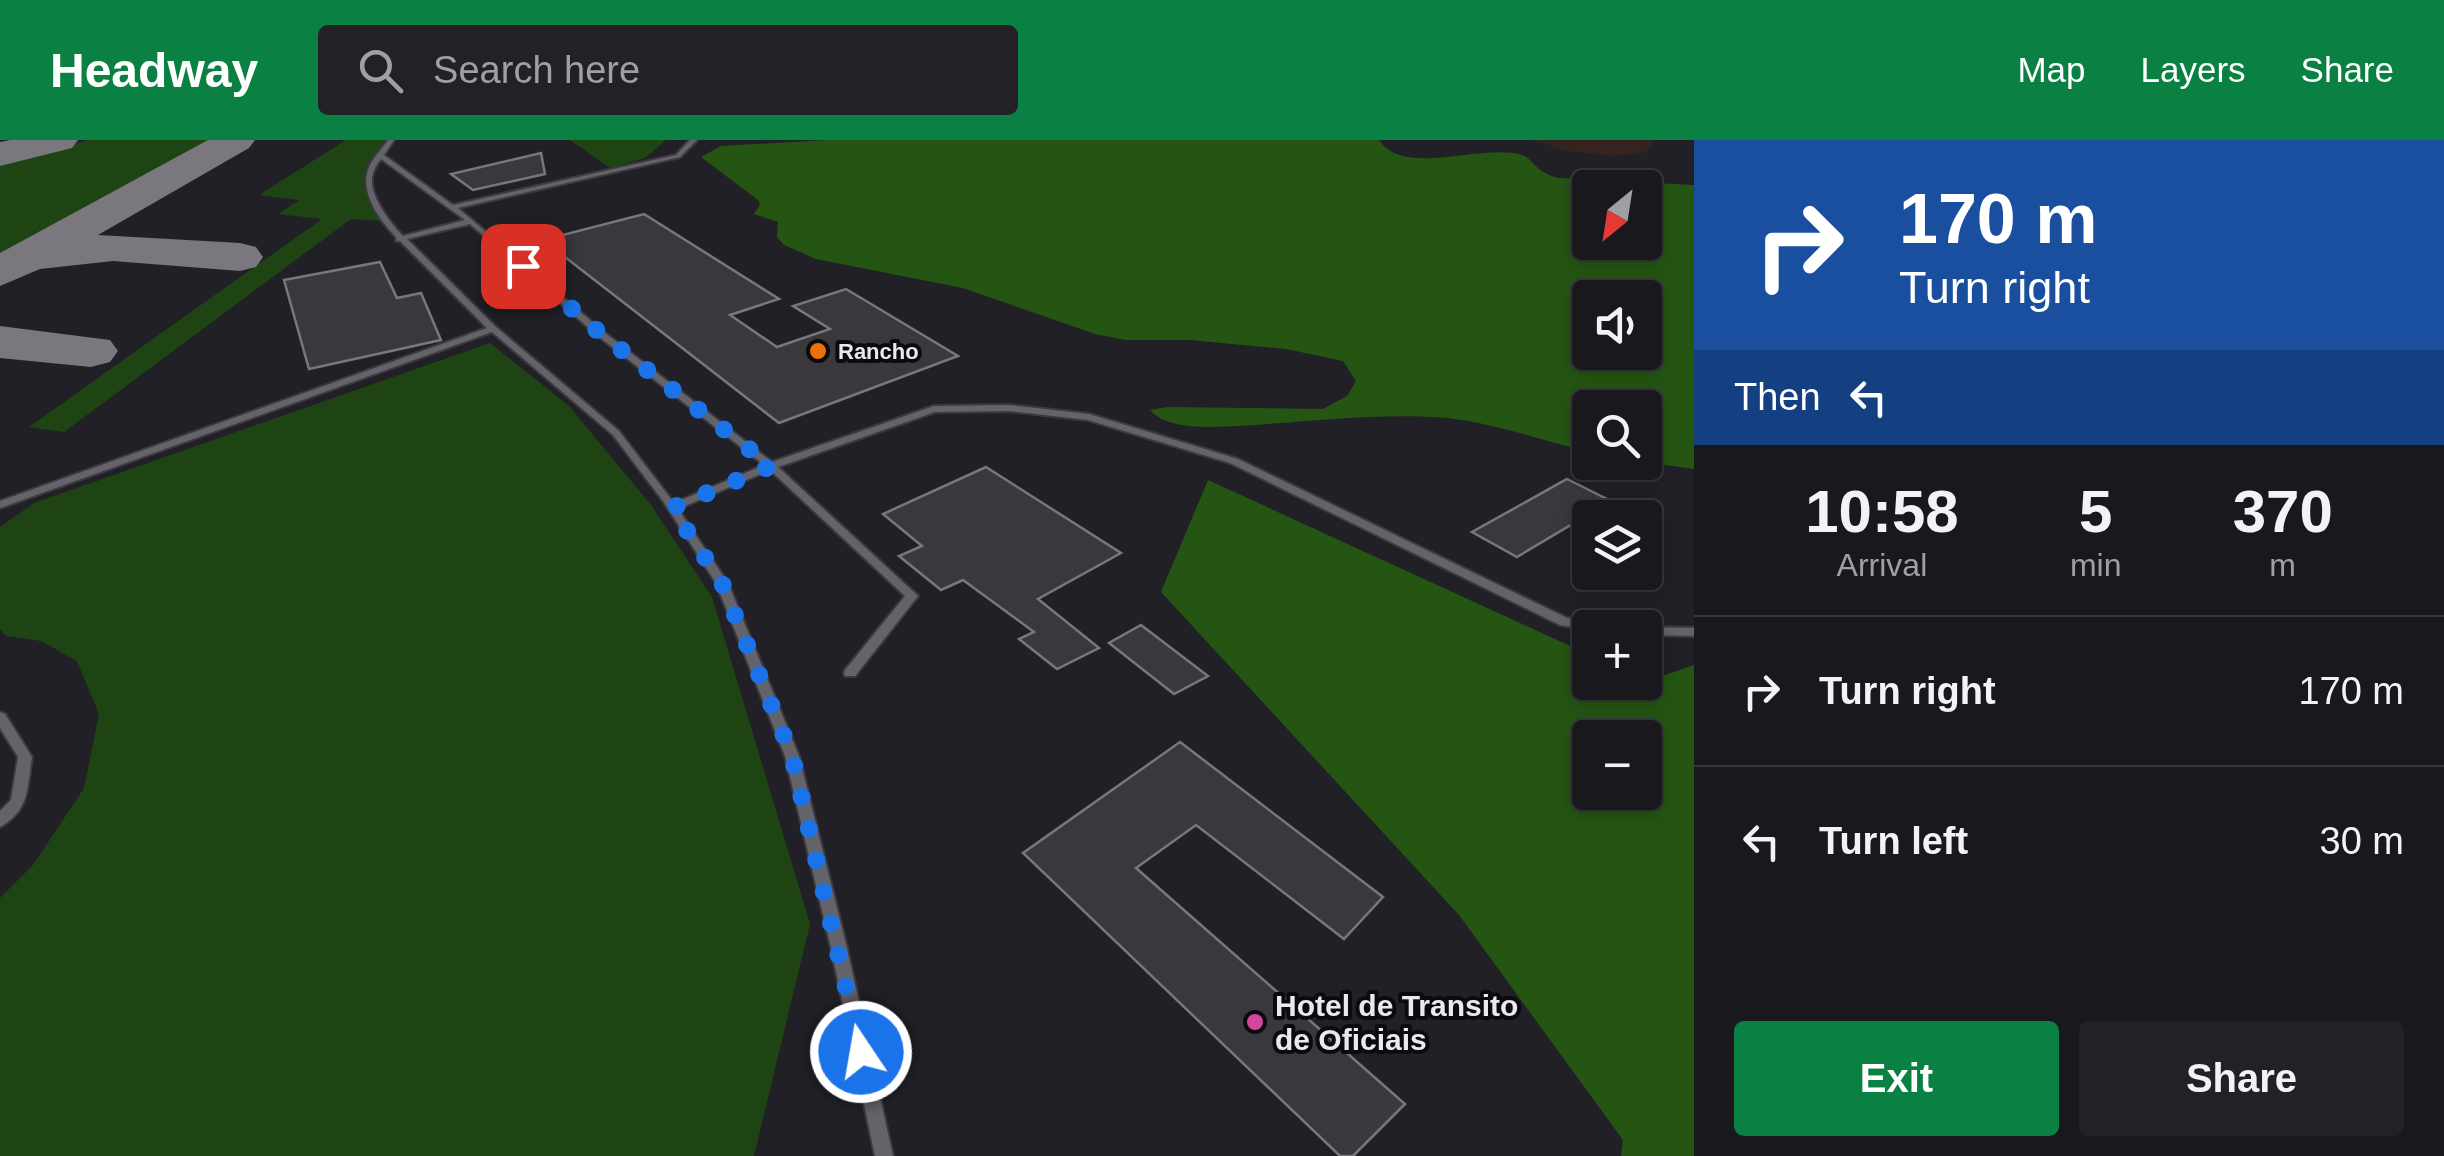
<!DOCTYPE html>
<meta charset="utf-8">
<style>
:root{--surface:#19181c;--page:#222125;--text:#f1f3f6;--muted:#9fa0a3;--line:#37373b;--accent:#0b8043}
body{margin:0;font-family:Helvetica,sans-serif;background:var(--page);color:var(--text);height:100vh;display:flex;flex-direction:column;font-size:38px;white-space:nowrap}
*{box-sizing:border-box;margin:0}
p{font-size:32px;color:var(--muted)}
.icon{flex:none;width:55px;height:55px;fill:none;stroke:currentColor;stroke-width:2;stroke-linecap:round;stroke-linejoin:round}
.map{position:relative;flex:1;overflow:hidden}
.details{display:flex;flex-direction:column;background:var(--surface);width:750px}
.details>*{flex:none}
.hud{background:#1a4fa0;color:#fff;overflow:hidden}
.needle{width:65px;rotate:210deg}
.buttons{position:absolute;left:1572px;top:30px;display:grid;gap:20px}
.buttons a{display:grid;place-items:center;width:90px;height:90px;border-radius:10px;background:var(--surface);box-shadow:0 5px 15px #0003,0 0 0 2px var(--line);font-size:50px}
.pin{position:absolute;display:grid;place-items:center;width:85px;height:85px;color:#fff;margin:-42px;border-radius:20px;box-shadow:0 5px 15px #0006}
.me{position:absolute;width:110px;margin:-55px;rotate:348deg;stroke-linejoin:round;filter:drop-shadow(0 0 8px #0008)}
.turn{display:flex;align-items:center;gap:35px;height:210px;padding:0 40px;font-size:45px}
.turn .icon{width:130px;height:130px;stroke-width:2.5}
.turn b{display:block;font-size:70px;line-height:85px}
.then{display:flex;align-items:center;height:95px;padding:0 40px;background:#0003;gap:20px;font-size:38px}
.eta{display:flex;justify-content:space-evenly;align-items:center;height:170px;text-align:center}
.eta b{font-size:60px;font-weight:700;line-height:70px}
.button{display:flex;gap:20px;margin-top:auto;padding:20px 40px}
.button a{flex:1;height:115px;border-radius:10px;background:var(--accent);color:#fff;font-size:40px;font-weight:700;line-height:115px;text-align:center}
.button a+a{background:var(--page);color:var(--text)}
ul{padding:0;list-style:none}
li{display:flex;align-items:center;gap:30px;height:150px;padding:0 40px;border-top:2px solid var(--line)}
li div{flex:1}
li b{display:block;font-size:38px}
li em{font-style:normal}
header{display:flex;align-items:center;gap:60px;box-sizing:border-box;height:140px;padding:0 50px;background:var(--accent);color:#fff}
header strong{font-size:48px}
nav{display:flex;gap:55px;margin-inline-start:auto;font-size:35px}
.search{width:700px;height:90px;background:var(--page);display:flex;align-items:center;gap:25px;box-sizing:border-box;padding:0 35px;border-radius:10px;color:var(--muted);font-size:38px}
main{display:flex;flex:1;min-height:0}
.map>svg:first-child{display:block}
</style>
<header>
<strong>Headway</strong>
<div class="search"><svg class="icon" aria-label="search" viewBox="0 0 24 24"><circle cx="10" cy="10" r="6"/><path d="M15 15l6 6"/></svg>Search here</div>
<nav><a>Map</a><a>Layers</a><a>Share</a></nav>
</header>
<main>
<div class="map">
<svg width="1694" height="1016" viewBox="0 0 1694 1016">
<rect width="100%" height="100%" fill="#212026"/>
<path fill="#35231f" d="M 1534,0 L 1651,0 L 1654,3 L 1644,13 L 1612,16 L 1567,11 Z"/>
<path fill="#1f4414" d="M 89,0 L 212,0 L 0,116 L 0,22 Z
M 346,0 L 396,0 L 379,14 L 368,44 L 384,81 L 351,79 L 64,292 L 29,287 L 322,79 L 278,74 L 299,60 L 259,55 Z
M 570,0 L 666,0 L 645,18 L 610,28 Z
M 490,203 L 569,266 L 651,365 L 712,457 L 810,784 L 754,1016 L 0,1016 L 0,758 L 33,725 L 84,648 L 99,574 L 77,521 L 41,501 L 6,496 L 0,489 L 0,387 L 34,363 Z"/>
<path fill="#245513" fill-rule="evenodd" d="M 828,0 L 1379,0 C 1404,38 1482,3 1522,15 C 1533,18 1534,32 1559,38 L 1694,45 L 1694,329 L 1645,322 L 1645,268 L 1590,268 L 1590,312 C 1544,301 1494,283 1447,278 C 1383,272 1304,282 1239,286 C 1212,287 1169,291 1150,270 L 1167,267 L 1323,269 L 1347,256 L 1356,241 L 1343,221 L 1286,209 L 1190,200 L 1126,200 L 1095,194 L 963,148 L 816,119 L 784,105 L 777,97 L 778,82 L 754,74 L 760,65 L 758,60 L 701,17 L 721,6 ZM 1590,48 L 1645,48 L 1645,102 L 1590,102 ZM 1590,158 L 1645,158 L 1645,212 L 1590,212 Z
M 1208,340 L 1590,515 L 1590,542 L 1645,542 L 1694,525 L 1694,1016 L 1621,1016 L 1623,1000 L 1459,775 L 1161,452 ZM 1590,598 L 1645,598 L 1645,652 L 1590,652 Z"/>
<g fill="none" stroke-linecap="round" stroke-linejoin="round">
<path fill="#7a787e" fill-rule="evenodd" d="M 10,0 L 78,0 L 72,8 L 0,26 L 0,2 Z
M 208,0 L 255,0 L 249,8 L 98,95 L 240,103 L 256,107 L 263,117 L 256,127 L 240,131 L 113,121 L 40,129 L 0,146 L 0,113 Z
M 0,186 L 110,200 L 118,211 L 110,222 L 91,227 L 0,218 Z"/>
</g>
<path fill="#3a373d" stroke="#79767d" stroke-width="2.5" d="M 541,13 L 545,34 L 473,50 L 451,34 Z
M 644,74 L 779,159 L 730,175 L 777,207 L 830,189 L 793,166 L 846,149 L 958,216 L 779,283 L 543,100 Z
M 380,122 L 397,158 L 421,153 L 441,200 L 309,229 L 284,140 Z
M 986,327 L 1121,413 L 1038,459 L 1099,508 L 1057,529 L 1019,499 L 1034,492 L 963,440 L 941,450 L 899,416 L 922,406 L 883,374 Z
M 1567,339 L 1611,361 L 1517,417 L 1472,392 Z
M 1141,485 L 1208,536 L 1174,554 L 1109,503 Z
M 1180,602 L 1383,757 L 1344,799 L 1196,685 L 1136,728 L 1405,964 L 1353,1016 L 1340,1016 L 1023,713 Z"/>
<g fill="none" stroke-linecap="round" stroke-linejoin="round">
<g stroke="#3c3a40" stroke-width="4">
<path id="lane" d="M 388,0 L 394,0 L 384,15 L 453,65 L 676,15 L 690,0 L 697,0 L 680,17 L 458,68 L 604,192 L 772,322 L 934,266 L 1009,265 L 1089,274 L 1238,319 L 1567,478 L 1604,484 L 1610,488 L 1590,488 L 1590,490 L 1560,485 L 1230,323 L 1088,280 L 1009,271 L 935,272 L 778,327 L 918,456 L 855,536 L 845,536 L 844,533 L 845,530 L 905,456 L 770,330 L 678,369 L 728,443 L 799,616 L 847,808 L 893,1016 L 875,1016 L 831,808 L 785,616 L 716,443 L 663,361 L 613,295 L 492,192 L 0,368 L 0,361 L 487,188 L 400,101 L 396,101 L 396,97 C 380,81 357,50 370,25 C 375,15 381,10 388,0 ZM 381,19 L 465,80 L 403,96 C 391,84 373,60 372,43 C 371,34 376,25 381,19 ZM 470,84 L 598,196 L 764,325 L 674,363 L 619,291 L 496,187 L 407,99 Z
M 1645,487 L 1694,488 L 1694,496 L 1645,495 L 1645,488 L 1643,488 Z
M 0,572 L 5,574 L 32,617 C 27,648 30,670 0,687 L 0,671 L 11,660 L 18,617 L 0,588 Z"/>
</g>
<use href="#lane" fill="#65636a" fill-rule="evenodd"/>
</g>
<g fill="none" stroke-linecap="round" stroke-linejoin="round">
<path stroke="#1a73e8" stroke-width="18" stroke-dasharray="0 32.4" d="M 523,126 L 601,194 L 771,326 L 672,368 L 722,443 L 792,616 L 861,912"/>
</g>
<circle fill="#e8710a" stroke="#0b0a0d" stroke-width="4" cx="818" cy="211" r="10"/>
<circle fill="#d1479c" stroke="#0b0a0d" stroke-width="4" cx="1255" cy="882" r="10"/>
<g text-anchor="middle" dominant-baseline="central" stroke-width="8" stroke-linejoin="round" paint-order="stroke">
<g font-size="22" font-weight="bold" fill="#eae9ed" stroke="#0b0a0d" text-anchor="start">
<text x="838" y="211">Rancho</text>
</g>
<g font-size="30" font-weight="bold" fill="#eae9ed" stroke="#0b0a0d" text-anchor="start">
<text x="1275" y="865">Hotel de Transito<tspan x="1275" dy="34">de Oficiais</tspan></text>
</g>
</g>
</svg>
<div class="buttons">
<a><svg class="needle" viewBox="-14 -14 28 28"><path d="M0-13l5 13h-10z" fill="#e53935"/><path d="M0 13l5-13h-10z" fill="#9fa0a3"/></svg></a>
<a><svg class="icon" aria-label="sound" viewBox="0 0 24 24"><path d="M4 9h4l5-4v14l-5-4H4zM17 9q2 3 0 6"/></svg></a>
<a><svg class="icon" aria-label="search" viewBox="0 0 24 24"><circle cx="10" cy="10" r="6"/><path d="M15 15l6 6"/></svg></a>
<a><svg class="icon" aria-label="layers" viewBox="0 0 24 24"><path d="M12 4l9 5-9 5-9-5zM3 14l9 5 9-5"/></svg></a>
<a>+</a>
<a>−</a>
</div>
<div class="pin" style="left:523px;top:126px;background:#d93025"><svg class="icon" aria-label="arrive" viewBox="0 0 24 24"><path d="M6 21V4h12l-3 4 3 4H6"/></svg></div>
<svg class="me" style="left:861px;top:912px" viewBox="-20 -20 40 40"><circle r="17" fill="#1a73e8" stroke="#fff" stroke-width="3"/><path d="M0-11L8 9 0 5-8 9z" fill="#fff"/></svg>
</div>
<section class="details">
<div class="hud">
<div class="turn"><svg class="icon" aria-label="right" viewBox="0 0 24 24"><path d="M7 20v-9h11M14 6l5 5-5 5"/></svg><div><b>170 m</b>Turn right</div></div>
<div class="then">Then<svg class="icon" aria-label="left" viewBox="0 0 24 24"><path d="M17 20v-9H6M10 6l-5 5 5 5"/></svg></div>
</div>
<div class="eta">
<div><b>10:58</b><p>Arrival</p></div>
<div><b>5</b><p>min</p></div>
<div><b>370</b><p>m</p></div>
</div>
<ul>
<li><svg class="icon" aria-label="right" viewBox="0 0 24 24"><path d="M7 20v-9h11M14 6l5 5-5 5"/></svg><div><b>Turn right</b></div><em>170 m</em></li>
<li><svg class="icon" aria-label="left" viewBox="0 0 24 24"><path d="M17 20v-9H6M10 6l-5 5 5 5"/></svg><div><b>Turn left</b></div><em>30 m</em></li>
</ul>
<div class="button"><a>Exit</a><a>Share</a></div>
</section>
</main>
